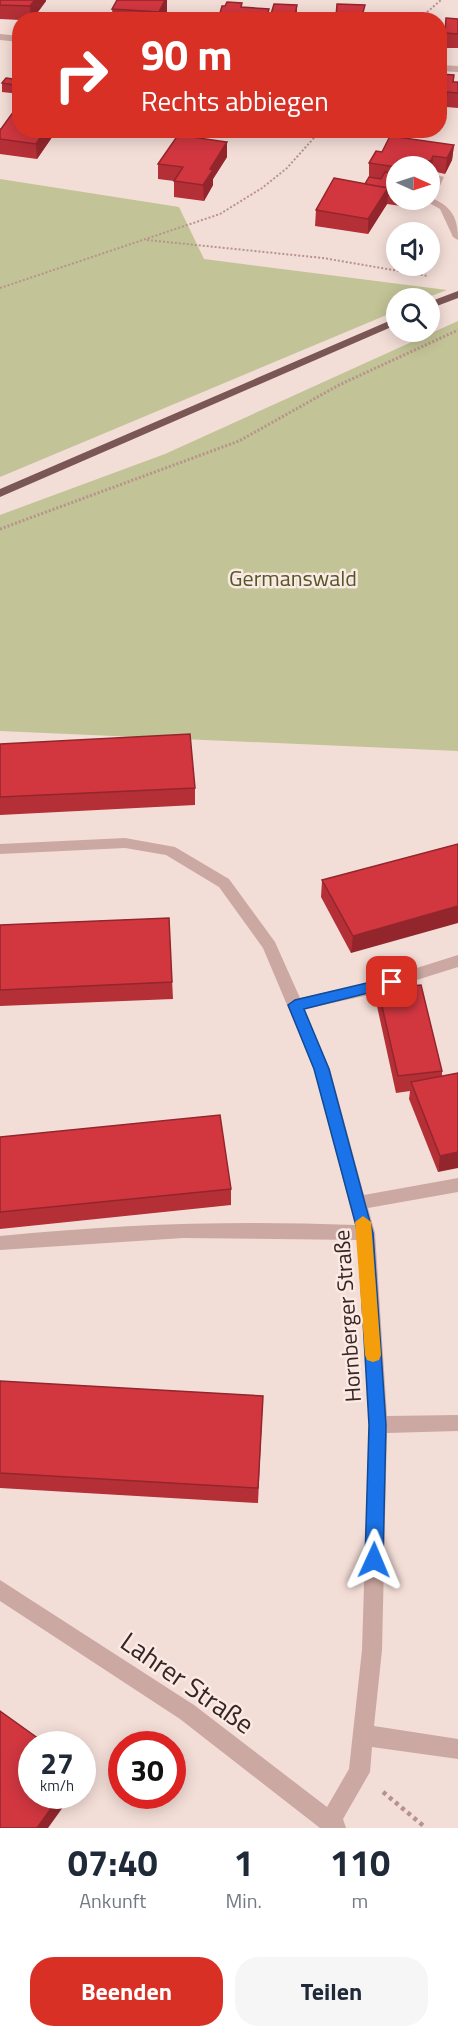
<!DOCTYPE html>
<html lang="de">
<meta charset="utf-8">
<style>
:root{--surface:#fff;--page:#f6f6f7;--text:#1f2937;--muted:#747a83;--accent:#d93025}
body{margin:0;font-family:"Titillium Web",sans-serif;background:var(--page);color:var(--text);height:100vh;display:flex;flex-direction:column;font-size:22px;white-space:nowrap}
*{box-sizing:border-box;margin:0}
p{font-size:20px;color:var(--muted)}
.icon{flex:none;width:33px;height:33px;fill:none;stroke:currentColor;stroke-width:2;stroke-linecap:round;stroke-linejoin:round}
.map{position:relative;height:1828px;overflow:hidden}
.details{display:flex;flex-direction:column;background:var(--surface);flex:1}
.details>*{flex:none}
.guide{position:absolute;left:12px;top:12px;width:435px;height:126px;border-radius:24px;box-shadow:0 3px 15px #0003;background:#d93025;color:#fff;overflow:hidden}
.needle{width:39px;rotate:93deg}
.tools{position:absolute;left:386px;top:156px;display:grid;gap:12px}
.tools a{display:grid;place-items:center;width:54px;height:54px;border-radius:50%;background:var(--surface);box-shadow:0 3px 15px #0003;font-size:30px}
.speed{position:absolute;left:18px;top:1731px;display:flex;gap:12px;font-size:30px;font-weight:700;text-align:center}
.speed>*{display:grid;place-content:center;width:78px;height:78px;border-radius:50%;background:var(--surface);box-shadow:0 3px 15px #0003;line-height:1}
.speed small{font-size:15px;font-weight:400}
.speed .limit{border:9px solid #d22;background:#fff;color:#111}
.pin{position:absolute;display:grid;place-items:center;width:51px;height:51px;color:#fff;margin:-26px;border-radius:12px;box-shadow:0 3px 9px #0006}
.me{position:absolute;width:66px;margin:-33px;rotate:1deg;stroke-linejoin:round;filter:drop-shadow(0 0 4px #0008)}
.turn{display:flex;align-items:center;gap:21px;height:126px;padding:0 30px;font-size:27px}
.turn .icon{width:78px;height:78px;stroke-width:2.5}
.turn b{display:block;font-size:42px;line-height:51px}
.eta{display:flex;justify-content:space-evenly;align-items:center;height:102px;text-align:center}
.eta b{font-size:36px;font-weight:700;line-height:42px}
.primary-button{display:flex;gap:12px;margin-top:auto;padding:12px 30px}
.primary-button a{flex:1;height:69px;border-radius:24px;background:var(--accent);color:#fff;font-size:24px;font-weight:700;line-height:69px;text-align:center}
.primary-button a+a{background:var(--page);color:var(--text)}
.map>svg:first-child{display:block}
</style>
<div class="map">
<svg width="458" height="1828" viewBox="0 0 458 1828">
<rect width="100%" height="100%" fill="#f3ddd7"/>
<path fill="#c2c396" d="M 0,179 L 179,207 L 204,259 L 447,290 L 426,298 L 396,298 L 396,311 L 0,477 Z
M 458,321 L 458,751 L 0,731 L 0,515 L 165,454 Z"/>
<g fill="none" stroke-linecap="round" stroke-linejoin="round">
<path stroke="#b8928c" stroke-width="2" stroke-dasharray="2 2" stroke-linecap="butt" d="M 418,20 L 441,0
M 147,240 L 323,258 L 428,276
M 0,288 L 220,214 L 262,188 L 287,168 L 321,130"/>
<path stroke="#b8928c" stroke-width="3" stroke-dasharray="2 2" stroke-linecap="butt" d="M 0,529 L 239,441 L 339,385 L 458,330"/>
<path stroke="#b8928c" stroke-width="4.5" stroke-dasharray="4 4" stroke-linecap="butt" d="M 383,1792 L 426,1828"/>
<path fill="#cca8a2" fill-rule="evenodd" d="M 0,34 L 20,36 L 20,42 L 0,40 Z
M 440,65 L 458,66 L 458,72 L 440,71 Z
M 436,175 L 444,177 L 434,199 C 453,208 458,219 458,240 L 453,237 L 440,209 L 424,200 L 429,200 L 429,188 Z
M 125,838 L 175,847 L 229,879 L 275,942 L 300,998 L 369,983 L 458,955 L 458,967 L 369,995 L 304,1009 L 330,1069 L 364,1195 L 458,1178 L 458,1192 L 368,1208 L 375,1233 L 387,1416 L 458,1415 L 458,1431 L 387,1433 L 382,1650 L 374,1726 L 458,1739 L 458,1759 L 372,1747 L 370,1772 L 343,1819 L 346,1828 L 320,1828 L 180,1719 L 0,1601 L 0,1580 L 194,1705 L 327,1807 L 349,1769 L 362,1650 L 369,1425 L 358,1240 L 183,1238 L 0,1250 L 0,1236 C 118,1224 236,1220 355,1225 L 314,1069 L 263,948 L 219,887 L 166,855 L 125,848 L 0,854 L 0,844 Z"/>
<path fill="#7a5654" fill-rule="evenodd" d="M 458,291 L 458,298 L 429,309 L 429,302 Z
M 396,318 L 396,325 L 0,497 L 0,489 Z"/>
</g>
<path fill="#b52f37" d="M 0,0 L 46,0 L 46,1 L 32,20 L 20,20 L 0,19 Z
M 117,0 L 167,0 L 167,12 L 163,20 L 113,20 L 112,9 Z
M 297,5 L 296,20 L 271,20 L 271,14 Z
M 446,18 L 458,19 L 458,48 L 443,48 Z
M 440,74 L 454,82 L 458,82 L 458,108 L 446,107 L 444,120 L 440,119 Z
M 20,80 L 20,94 L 2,92 L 2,83 Z
M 0,129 L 20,130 L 57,130 L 37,159 L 0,154 Z
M 227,142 L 227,157 L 213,179 L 213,185 L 204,201 L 174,197 L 174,181 L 158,179 L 158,164 Z
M 454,145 L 452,160 L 445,174 L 432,171 L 429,176 L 429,166 L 396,166 L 396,200 L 405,200 L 401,206 L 387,204 L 368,234 L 315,226 L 316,210 L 365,184 L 369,178 L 369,163 L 382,152 Z
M 0,744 L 195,788 L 195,805 L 0,815 Z
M 458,844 L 351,953 L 321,897 L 322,880 Z
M 169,918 L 173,999 L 0,1006 L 0,925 Z
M 378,989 L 442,1071 L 442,1076 L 458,1073 L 438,1172 L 409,1099 L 410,1091 L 396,1093 L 377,1006 Z
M 0,1137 L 231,1189 L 231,1205 L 0,1229 Z
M 0,1381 L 263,1396 L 258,1503 L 0,1488 Z"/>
<path fill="#93262d" d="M 35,0 L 46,0 L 46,1 L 32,20 L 31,20 L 30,6 Z
M 165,0 L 167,0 L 167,12 L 163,20 L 159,20 L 159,12 Z
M 297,5 L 297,14 L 296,20 L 295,20 Z
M 447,92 L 446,107 L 444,120 L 445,104 Z
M 45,130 L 57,130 L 37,159 L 36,144 Z
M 227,142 L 227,157 L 213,179 L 213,185 L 204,201 L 203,185 L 210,169 Z
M 454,145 L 452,160 L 445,174 L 447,158 Z
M 433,156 L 432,171 L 429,176 L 431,161 Z
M 388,188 L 387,204 L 368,234 L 368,219 Z
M 458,906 L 458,923 L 351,953 L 353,936 Z
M 458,1152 L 458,1168 L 438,1172 L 440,1156 Z
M 60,1796 L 71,1796 L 48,1828 L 37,1828 Z"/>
<path fill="#d23740" stroke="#93262d" stroke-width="1.5" d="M 0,0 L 35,0 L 30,6 L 0,5 Z
M 117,0 L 165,0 L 159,12 L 112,9 Z
M 227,2 L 242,3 L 241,7 L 269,9 L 266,20 L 218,20 L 222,6 L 225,6 Z
M 274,4 L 297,5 L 295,15 L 271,14 Z
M 337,4 L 365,5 L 361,20 L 307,20 L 307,19 L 312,19 L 312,16 L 336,17 Z
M 364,16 L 383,17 L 383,20 L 364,20 Z
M 446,18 L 458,19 L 458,34 L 445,33 Z
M 440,74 L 454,75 L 453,82 L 458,82 L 458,93 L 447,92 L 445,104 L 440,104 Z
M 6,78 L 20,80 L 20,86 L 2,83 Z
M 19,104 L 20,104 L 20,130 L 45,130 L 36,144 L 0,139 L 0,129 L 1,129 Z
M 178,135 L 227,142 L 210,169 L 213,170 L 203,185 L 174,181 L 183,167 L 158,164 Z
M 390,136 L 454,145 L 447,158 L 433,156 L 431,161 L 422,160 L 418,166 L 396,167 L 369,163 L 376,151 L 382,152 Z
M 385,172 L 396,173 L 396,196 L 388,195 L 388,188 L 365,184 L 369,177 L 381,179 Z
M 334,178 L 388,188 L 368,219 L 316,210 Z
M 190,734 L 195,788 L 0,797 L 0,744 Z
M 458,844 L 458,906 L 353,936 L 322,880 Z
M 169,918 L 172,982 L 0,990 L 0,925 Z
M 421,985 L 442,1071 L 398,1076 L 378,989 Z
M 458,1073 L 458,1152 L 440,1156 L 411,1082 Z
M 220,1115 L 231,1189 L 0,1212 L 0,1137 Z
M 0,1381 L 263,1396 L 258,1488 L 0,1473 Z
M 0,1711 L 46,1744 L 32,1744 L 32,1796 L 60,1796 L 37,1828 L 0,1828 Z"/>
<path fill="#1a73e8" stroke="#114b97" stroke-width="1.5" d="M 392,977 L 396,978 L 396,986 L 304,1009 L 329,1069 L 373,1233 L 386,1425 L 383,1560 L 381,1566 L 374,1568 L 368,1566 L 365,1560 L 369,1425 L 358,1233 L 314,1069 L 288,1005 L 295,1000 Z"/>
<path fill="#f59e0b" d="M 363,1216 L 371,1222 L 381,1355 L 379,1360 L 373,1362 L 367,1360 L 365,1355 L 355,1222 Z"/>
<g text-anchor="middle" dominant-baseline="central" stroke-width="5" stroke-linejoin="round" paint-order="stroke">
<g font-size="22" fill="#545727" stroke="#fbe9e3">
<text x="293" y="578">Germanswald</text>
</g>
<g font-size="22" fill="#362525" stroke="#fbe9e3">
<text transform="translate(347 1316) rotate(-94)">Hornberger Straße</text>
</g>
<g font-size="27" fill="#362525" stroke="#fbe9e3">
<text transform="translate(188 1682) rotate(35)">Lahrer Straße</text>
</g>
</g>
</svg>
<div class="tools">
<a><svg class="needle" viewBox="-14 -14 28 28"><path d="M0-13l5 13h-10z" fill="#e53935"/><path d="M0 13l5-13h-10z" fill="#747a83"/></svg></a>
<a><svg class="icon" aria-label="sound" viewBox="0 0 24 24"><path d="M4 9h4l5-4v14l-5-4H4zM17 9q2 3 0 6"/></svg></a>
<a><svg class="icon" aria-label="search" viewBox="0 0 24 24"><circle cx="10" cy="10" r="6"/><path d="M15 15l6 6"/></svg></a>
</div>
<div class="speed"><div>27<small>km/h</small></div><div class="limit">30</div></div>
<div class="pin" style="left:392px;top:982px;background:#d93025"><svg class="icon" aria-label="arrive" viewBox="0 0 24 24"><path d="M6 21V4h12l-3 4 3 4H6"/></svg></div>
<svg class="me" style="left:374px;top:1560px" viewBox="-20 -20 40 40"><path d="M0-17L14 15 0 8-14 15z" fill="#1a73e8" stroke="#fff" stroke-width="4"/></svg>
<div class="guide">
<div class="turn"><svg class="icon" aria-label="right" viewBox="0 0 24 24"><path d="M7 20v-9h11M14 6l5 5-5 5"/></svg><div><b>90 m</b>Rechts abbiegen</div></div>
</div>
</div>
<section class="details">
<div class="eta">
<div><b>07:40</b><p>Ankunft</p></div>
<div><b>1</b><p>Min.</p></div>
<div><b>110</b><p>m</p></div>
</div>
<div class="primary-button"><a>Beenden</a><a>Teilen</a></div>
</section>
